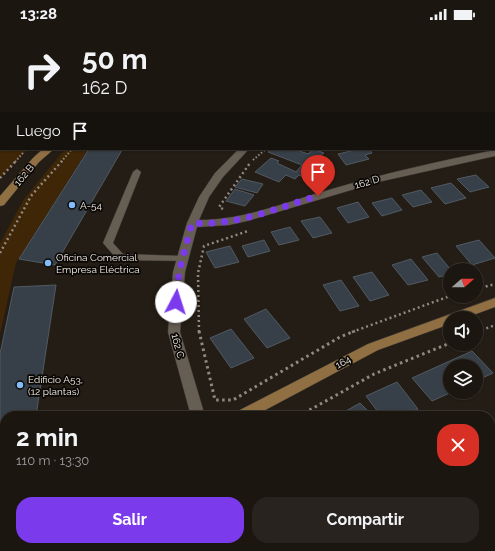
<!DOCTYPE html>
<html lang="es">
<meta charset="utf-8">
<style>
:root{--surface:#1b1610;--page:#28231e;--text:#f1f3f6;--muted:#a09f9f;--line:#393530;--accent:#7c3aed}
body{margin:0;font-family:Raleway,sans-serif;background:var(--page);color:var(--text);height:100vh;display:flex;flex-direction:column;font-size:15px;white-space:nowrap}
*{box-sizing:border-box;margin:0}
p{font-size:13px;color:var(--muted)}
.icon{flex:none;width:22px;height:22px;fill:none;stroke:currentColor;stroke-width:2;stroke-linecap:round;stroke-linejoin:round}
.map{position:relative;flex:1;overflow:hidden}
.side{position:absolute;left:0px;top:383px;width:495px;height:140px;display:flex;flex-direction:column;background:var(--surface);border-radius:16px 16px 0 0;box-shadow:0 1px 3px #0004,0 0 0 1px var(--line)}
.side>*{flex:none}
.guide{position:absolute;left:0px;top:0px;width:495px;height:122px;box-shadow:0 1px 3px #0004,0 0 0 1px var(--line);background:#1b1610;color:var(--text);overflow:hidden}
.needle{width:26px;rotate:70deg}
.tools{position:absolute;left:443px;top:235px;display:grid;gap:8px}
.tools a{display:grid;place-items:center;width:40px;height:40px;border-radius:50%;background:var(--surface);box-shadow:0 1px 3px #0004,0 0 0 1px var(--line);font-size:20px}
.pin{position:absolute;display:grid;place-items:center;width:34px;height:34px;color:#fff;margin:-41px -17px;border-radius:50% 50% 50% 0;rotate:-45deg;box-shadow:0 0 4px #0007}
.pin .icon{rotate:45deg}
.me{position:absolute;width:44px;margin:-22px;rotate:5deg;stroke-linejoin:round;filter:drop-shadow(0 0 3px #0008)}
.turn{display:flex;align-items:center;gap:14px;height:84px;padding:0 16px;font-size:18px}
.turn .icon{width:52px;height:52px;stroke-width:2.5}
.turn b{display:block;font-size:28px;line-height:34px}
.then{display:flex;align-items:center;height:38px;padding:0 16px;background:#0003;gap:8px;font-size:15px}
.round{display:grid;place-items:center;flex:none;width:42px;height:42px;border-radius:16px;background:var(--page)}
.summary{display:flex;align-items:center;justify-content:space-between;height:68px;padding:0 16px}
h1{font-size:24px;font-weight:700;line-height:30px}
.cta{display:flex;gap:8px;margin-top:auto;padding:8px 16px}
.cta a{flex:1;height:46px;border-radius:16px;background:var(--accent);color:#fff;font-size:16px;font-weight:700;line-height:46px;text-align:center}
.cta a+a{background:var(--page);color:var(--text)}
.status{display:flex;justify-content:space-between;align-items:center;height:28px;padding:0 20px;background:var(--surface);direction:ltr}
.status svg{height:11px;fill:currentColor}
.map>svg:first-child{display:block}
</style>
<div class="status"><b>13:28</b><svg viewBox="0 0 49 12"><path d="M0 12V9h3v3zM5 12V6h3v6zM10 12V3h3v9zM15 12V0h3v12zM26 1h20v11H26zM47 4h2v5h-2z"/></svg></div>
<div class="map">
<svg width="495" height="523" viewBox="0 0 495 523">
<rect width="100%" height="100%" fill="#241d15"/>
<path fill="#3e2606" d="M 0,100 L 1,121 L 28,121 L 0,150 Z
M 65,121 L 88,121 L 16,235 L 0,306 L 0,215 L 24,171 Z
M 0,447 L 5,447 L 5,518 L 17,518 L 10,523 L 0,523 Z"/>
<path fill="#373f48" stroke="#515a63" d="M 176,0 L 212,0 L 173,1 Z
M 89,121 L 122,122 L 55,237 L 19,231 Z
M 272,121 L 294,121 L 308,126 L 313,121 L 324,125 L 317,131 L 330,136 L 321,145 L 311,141 L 303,149 L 299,147 L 295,151 L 286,147 L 279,154 L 255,144 L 271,130 L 279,133 L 277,135 L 296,144 L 302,137 L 268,124 Z
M 354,121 L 369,121 L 372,125 L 365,127 L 369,131 L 346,137 L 338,126 L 355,122 Z
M 476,147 L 489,159 L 470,164 L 457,151 Z
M 242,151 L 263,156 L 257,165 L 235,159 Z
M 451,155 L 466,170 L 445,176 L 431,160 Z
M 235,161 L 254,167 L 245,178 L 226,173 Z
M 421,162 L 432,174 L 413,179 L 402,167 Z
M 392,170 L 402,182 L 382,188 L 372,175 Z
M 358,174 L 369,189 L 348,195 L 337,180 Z
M 320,189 L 332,205 L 313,210 L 301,193 Z
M 290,199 L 299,212 L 279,217 L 271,204 Z
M 264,212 L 270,223 L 248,229 L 242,218 Z
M 479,212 L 495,230 L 472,237 L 456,218 Z
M 230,218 L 239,234 L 215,240 L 206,224 Z
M 437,225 L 451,242 L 450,246 L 439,249 L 422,229 Z
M 411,231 L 428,252 L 408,257 L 392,237 Z
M 372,244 L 389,267 L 370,273 L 353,249 Z
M 341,252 L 359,278 L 340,283 L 323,257 Z
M 56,257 L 36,388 L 5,388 L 5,436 L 0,437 L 0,326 L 14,259 Z
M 266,281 L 290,310 L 267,320 L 244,291 Z
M 231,301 L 254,330 L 231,340 L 210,310 Z
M 472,323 L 493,345 L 476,353 L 476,338 L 450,338 L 450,364 L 452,364 L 432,373 L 412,350 Z
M 397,354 L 418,381 L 401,388 L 381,388 L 366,368 Z
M 360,375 L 373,388 L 337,388 Z
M 490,467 L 495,474 L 495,482 L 490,484 Z
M 165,518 L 191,518 L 185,523 L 169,523 Z
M 380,518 L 418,518 L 422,523 L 384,523 Z"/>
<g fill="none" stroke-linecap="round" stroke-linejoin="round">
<g stroke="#403a35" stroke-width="1">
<path id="lane" d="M 137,141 L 141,144 L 113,215 L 123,226 L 183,228 L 188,231 L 186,233 L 120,232 L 117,231 L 103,215 L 133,144 Z"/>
</g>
<g stroke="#403a35" stroke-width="1">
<path id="street" d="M 418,0 L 427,0 L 428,1 L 419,1 Z
M 489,0 L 495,0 L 495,3 L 488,1 Z
M 0,5 L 1,5 L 1,9 L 0,9 Z
M 494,43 L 495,44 L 495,50 L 494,49 Z
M 0,89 L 1,89 L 1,95 L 0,95 Z
M 239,121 L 249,121 L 223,149 L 209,169 L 199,192 C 246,192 288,173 332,161 C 386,145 440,133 495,122 L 495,128 L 378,154 L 247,193 L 229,197 L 197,199 L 185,244 L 180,304 L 205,388 L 191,388 L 168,304 L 173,244 L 187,195 L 199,169 L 215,145 Z"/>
</g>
<g stroke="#403a35" stroke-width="1">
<path id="secondary" d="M 43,121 L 54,121 L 39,134 L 4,177 L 0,178 L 0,168 L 33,130 Z
M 495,270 L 495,279 L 465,290 L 450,290 L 450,296 L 378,322 L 254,388 L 234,388 L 236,384 L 368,316 Z
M 50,518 L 71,518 L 69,523 L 48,523 Z"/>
</g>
<path stroke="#8f8982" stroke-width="2" stroke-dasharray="1.5 2" stroke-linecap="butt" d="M 239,1 L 242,0
M 285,1 L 288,0
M 253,132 L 266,121
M 15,134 L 23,125
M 61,134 L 72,121"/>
<path stroke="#8f8982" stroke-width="2.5" stroke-dasharray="2 3" stroke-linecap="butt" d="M 0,150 L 16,133
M 223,181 L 219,179 L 250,135
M 0,225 L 31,168 L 62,133
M 476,261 L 495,256
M 199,304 L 198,245 L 204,218 L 248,203
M 352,304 L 450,268
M 477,304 L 495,297"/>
<path stroke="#8f8982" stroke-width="3" stroke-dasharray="2.5 3.5" stroke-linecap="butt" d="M 199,303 L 215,372 L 233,372 L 340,309 L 355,303
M 476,305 L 480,303
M 299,388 L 374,346 L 450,315
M 10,523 L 17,518
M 103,523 L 108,518"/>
<use href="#lane" fill="#665d53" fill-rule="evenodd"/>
<use href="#street" fill="#665d53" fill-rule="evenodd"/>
<use href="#secondary" fill="#907043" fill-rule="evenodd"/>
</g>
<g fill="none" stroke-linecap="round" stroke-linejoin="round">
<path stroke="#7c3aed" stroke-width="7" stroke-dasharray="0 12.6" d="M 176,274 L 179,244 L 192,195 C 236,198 277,180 318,168"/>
</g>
<g fill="#82bcfa" stroke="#0b0805" stroke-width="1.5">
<circle cx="72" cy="177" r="4"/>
<circle cx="48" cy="235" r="4"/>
<circle cx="20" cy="357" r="4"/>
</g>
<g text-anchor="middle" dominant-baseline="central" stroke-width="3.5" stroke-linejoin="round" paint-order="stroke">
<g font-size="10" fill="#f5f0ea" stroke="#0b0805">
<text transform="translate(24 147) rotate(-50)">162 B</text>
<text transform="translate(367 154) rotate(-16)">162 D</text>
<text transform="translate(178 318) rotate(75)">162 C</text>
<text transform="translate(343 334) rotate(-28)">164</text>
</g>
<g font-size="10" fill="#f5f0ea" stroke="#0b0805" text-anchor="start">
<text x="80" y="177">A-54</text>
<text x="56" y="229">Oficina Comercial<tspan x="56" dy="12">Empresa Eléctrica</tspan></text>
<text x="28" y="351">Edificio A53,<tspan x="28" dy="12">(12 plantas)</tspan></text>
</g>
</g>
</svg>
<div class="tools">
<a><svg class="needle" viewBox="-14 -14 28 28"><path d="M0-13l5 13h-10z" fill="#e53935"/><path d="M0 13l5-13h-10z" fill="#a09f9f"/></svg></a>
<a><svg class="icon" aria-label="sound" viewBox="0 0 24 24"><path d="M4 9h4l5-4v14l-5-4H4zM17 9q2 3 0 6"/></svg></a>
<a><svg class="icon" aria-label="layers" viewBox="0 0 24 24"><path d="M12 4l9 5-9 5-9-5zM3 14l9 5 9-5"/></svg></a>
</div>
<div class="pin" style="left:318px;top:168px;background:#d93025"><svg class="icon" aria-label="arrive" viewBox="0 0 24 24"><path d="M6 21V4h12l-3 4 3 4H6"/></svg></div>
<svg class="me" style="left:176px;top:274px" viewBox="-20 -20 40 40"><circle r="19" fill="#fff"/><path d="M0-13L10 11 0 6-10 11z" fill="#7c3aed"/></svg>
<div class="guide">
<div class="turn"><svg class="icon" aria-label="right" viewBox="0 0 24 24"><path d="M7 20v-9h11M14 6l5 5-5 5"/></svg><div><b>50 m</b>162 D</div></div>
<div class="then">Luego<svg class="icon" aria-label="arrive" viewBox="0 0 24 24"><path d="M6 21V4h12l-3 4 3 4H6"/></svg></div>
</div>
<section class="side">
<div class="summary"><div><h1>2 min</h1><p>110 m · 13:30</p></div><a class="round" style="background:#d93025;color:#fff"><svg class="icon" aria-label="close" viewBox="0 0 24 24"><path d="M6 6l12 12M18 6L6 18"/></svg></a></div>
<div class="cta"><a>Salir</a><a>Compartir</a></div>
</section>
</div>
